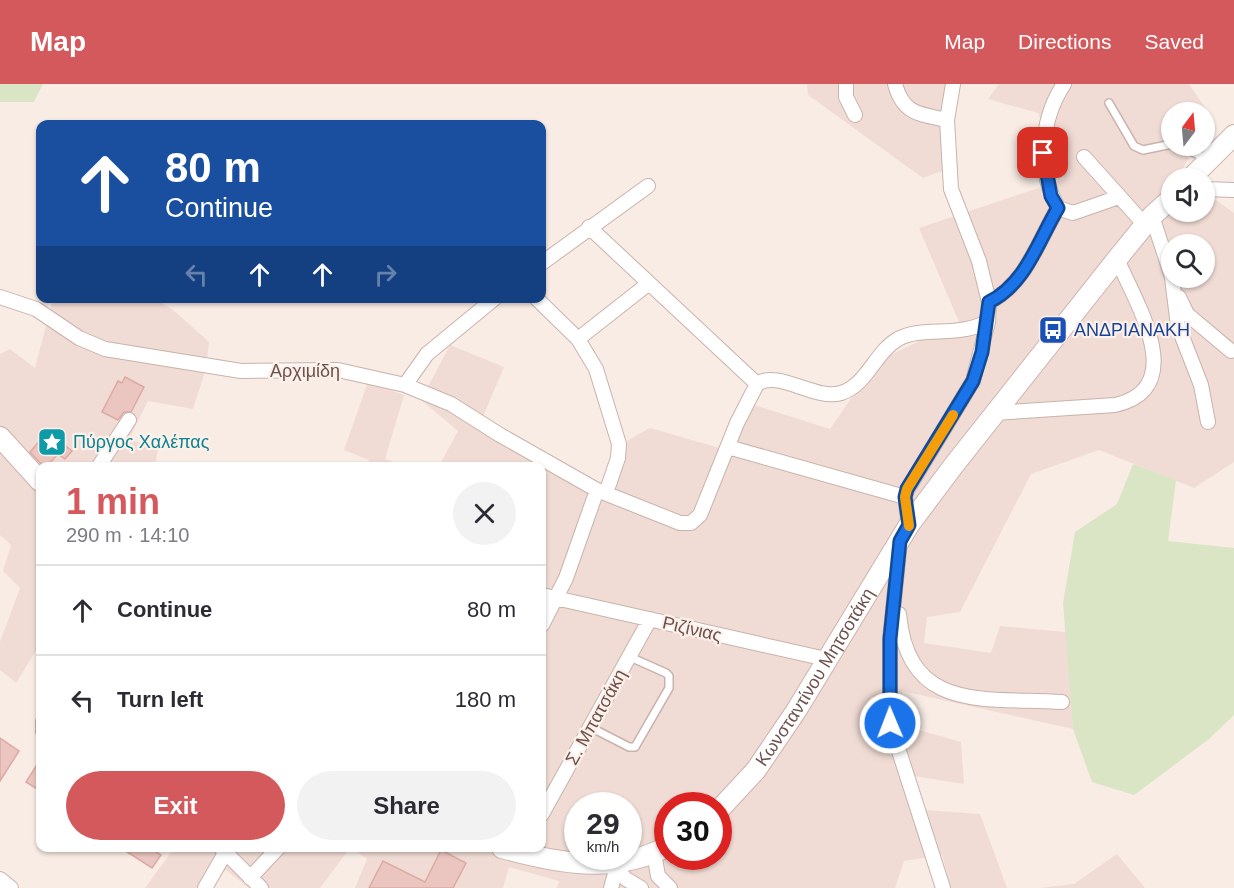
<!DOCTYPE html>
<meta charset="utf-8">
<style>
:root{--surface:#fff;--page:#f2f2f3;--text:#2b2b33;--muted:#7c7c81;--line:#e1e1e2;--accent:#d4595c}
body{margin:0;font-family:Helvetica,sans-serif;background:var(--page);color:var(--text);height:100vh;display:flex;flex-direction:column;font-size:22px;white-space:nowrap}
*{box-sizing:border-box;margin:0}
p{font-size:20px;color:var(--muted)}
.icon{flex:none;width:33px;height:33px;fill:none;stroke:currentColor;stroke-width:2;stroke-linecap:round;stroke-linejoin:round}
.map{position:relative;flex:1;overflow:hidden}
.drawer{position:absolute;left:36px;top:378px;width:510px;height:390px;display:flex;flex-direction:column;background:var(--surface);border-radius:12px;box-shadow:0 2px 4px #0004}
.drawer>*{flex:none}
.hud{position:absolute;left:36px;top:36px;width:510px;height:183px;border-radius:12px;box-shadow:0 2px 4px #0004;background:#1a4fa0;color:#fff;overflow:hidden}
.needle{width:39px;rotate:16deg}
.tools{position:absolute;left:1161px;top:18px;display:grid;gap:12px}
.tools a{display:grid;place-items:center;width:54px;height:54px;border-radius:50%;background:var(--surface);box-shadow:0 2px 4px #0004;font-size:30px}
.speed{position:absolute;left:564px;top:708px;display:flex;gap:12px;font-size:30px;font-weight:700;text-align:center}
.speed>*{display:grid;place-content:center;width:78px;height:78px;border-radius:50%;background:var(--surface);box-shadow:0 2px 4px #0004;line-height:1}
.speed small{font-size:15px;font-weight:400}
.speed .limit{border:9px solid #d22;background:#fff;color:#111}
.pin{position:absolute;display:grid;place-items:center;width:51px;height:51px;color:#fff;margin:-26px;border-radius:12px;box-shadow:0 3px 9px #0006}
.me{position:absolute;width:66px;margin:-33px;rotate:359deg;stroke-linejoin:round;filter:drop-shadow(0 0 4px #0008)}
.turn{display:flex;align-items:center;gap:21px;height:126px;padding:0 30px;font-size:27px}
.turn .icon{width:78px;height:78px;stroke-width:2.5}
.turn b{display:block;font-size:42px;line-height:51px}
.lanes{display:flex;align-items:center;height:57px;padding:0 30px;background:#0003;justify-content:center;gap:30px;direction:ltr}
.lanes .off{opacity:.35}
.round{display:grid;place-items:center;flex:none;width:63px;height:63px;border-radius:32px;background:var(--page)}
.overview{display:flex;align-items:center;justify-content:space-between;height:102px;padding:0 30px}
h1{font-size:36px;font-weight:800;line-height:45px;color:var(--accent)}
.cta{display:flex;gap:12px;margin-top:auto;padding:12px 30px}
.cta a{flex:1;height:69px;border-radius:36px;background:var(--accent);color:#fff;font-size:24px;font-weight:800;line-height:69px;text-align:center}
.cta a+a{background:var(--page);color:var(--text)}
ul{padding:0;list-style:none}
li{display:flex;align-items:center;gap:18px;height:90px;padding:0 30px;border-top:2px solid var(--line)}
li div{flex:1}
li b{display:block;font-size:22px}
li em{font-style:normal}
header{display:flex;align-items:center;gap:36px;box-sizing:border-box;height:84px;padding:0 30px;background:var(--accent);color:#fff}
header strong{font-size:28px}
nav{display:flex;gap:33px;margin-inline-start:auto;font-size:21px}
.map>svg:first-child{display:block}
</style>
<header>
<strong>Map</strong>
<nav><a>Map</a><a>Directions</a><a>Saved</a></nav>
</header>
<div class="map">
<svg width="1234" height="804" viewBox="0 0 1234 804">
<rect width="100%" height="100%" fill="#f9ece5"/>
<path fill="#f0dcd4" fill-rule="evenodd" d="M 807,0 L 959,0 L 954,15 L 953,83 L 923,94 L 808,11 Z
M 999,0 L 1189,0 L 1210,31 L 1205,42 L 1204,28 L 1172,28 L 1172,62 L 1195,62 L 1180,90 L 1186,94 L 1172,94 L 1172,128 L 1204,128 L 1205,108 L 1234,129 L 1234,378 L 1194,404 L 1099,366 L 1031,390 L 960,528 L 927,533 L 924,559 L 991,569 L 1000,542 L 1066,548 L 1073,645 L 902,607 L 905,642 L 961,658 L 964,700 L 907,691 L 924,726 L 980,730 L 1007,804 L 951,804 L 942,771 L 904,777 L 895,804 L 557,804 L 559,797 L 509,783 L 503,804 L 355,804 L 367,775 L 351,764 L 542,764 L 542,382 L 439,382 L 458,347 L 421,316 L 450,261 L 504,283 L 482,335 L 603,414 L 628,356 L 650,344 L 730,367 L 745,318 L 830,345 L 876,278 L 959,238 L 919,144 L 1065,95 L 1038,29 L 988,15 ZM 1172,160 L 1204,160 L 1204,194 L 1172,194 ZM 578,722 L 628,722 L 628,772 L 578,772 ZM 668,722 L 718,722 L 718,772 L 668,772 Z
M 53,215 L 154,215 L 172,225 L 209,258 L 206,285 L 193,325 L 148,317 L 129,355 L 158,365 L 155,382 L 40,382 L 40,560 L 16,599 L 0,586 L 0,558 L 20,504 L 3,487 L 11,461 L 0,451 L 0,270 L 10,265 L 35,284 Z
M 368,298 L 404,311 L 385,375 L 404,382 L 368,382 L 369,376 L 344,366 Z
M 174,764 L 350,764 L 320,804 L 249,804 L 226,786 L 201,804 L 145,804 Z
M 1117,770 L 1145,804 L 1039,804 L 1074,800 Z"/>
<path fill="#dae5c5" d="M 0,0 L 43,0 L 34,18 L 0,18 Z
M 1133,380 L 1176,396 L 1168,457 L 1234,464 L 1234,631 L 1209,655 L 1134,711 L 1092,698 L 1073,645 L 1063,519 L 1075,448 L 1117,420 Z"/>
<path fill="#ebc6c0" stroke="#dcaaa2" stroke-width="1.5" d="M 125,293 L 144,303 L 131,328 L 124,328 L 118,336 L 102,328 L 118,297 L 122,299 Z
M 48,347 L 72,367 L 65,375 L 58,370 L 47,382 L 43,382 L 30,368 Z
M 0,654 L 19,667 L 0,697 Z
M 40,676 L 40,707 L 26,698 Z
M 121,764 L 150,764 L 161,771 L 152,784 Z
M 441,766 L 466,779 L 453,804 L 369,804 L 383,777 L 425,798 Z"/>
<g fill="none" stroke-linecap="round" stroke-linejoin="round">
<g stroke="#c8b3ac" stroke-width="10">
<path id="lane" d="M 1109,19 L 1134,62 L 1143,66 L 1172,60
M 1180,62 L 1207,75
M 40,637 L 40,648
M 592,644 L 629,663 L 635,663 L 669,604 L 669,592 L 666,589 L 630,573"/>
</g>
<g stroke="#c8b3ac" stroke-width="16">
<path id="street" d="M 846,0 L 846,13 L 855,31
M 895,0 C 903,30 919,30 947,36
M 1064,0 C 1040,36 1037,86 1058,124 L 1073,129 L 1119,113
M 1084,73 L 1145,141
M 1204,105 L 1234,106
M 1152,132 L 1172,193
M 589,143 L 757,300
M 542,179 L 648,102
M 1172,194 L 1178,242 L 1201,301 L 1208,338
M 0,213 L 36,225 L 79,254 L 105,265 L 241,287 L 338,286 L 405,301 L 451,320 L 500,351 L 597,406 L 680,439 L 691,439 L 700,431 L 737,339 L 757,300 C 778,285 815,317 841,309 C 867,301 875,268 898,255 C 919,244 943,250 966,245 C 973,244 981,241 988,238
M 1179,213 L 1187,230 L 1231,267
M 536,214 L 578,255 L 596,285 L 619,360 L 618,374 L 606,409
M 989,218 C 1026,200 1038,157 1058,124
M 578,255 L 648,200
M 405,301 L 427,270 L 495,214
M 994,329 L 1115,321 C 1190,304 1136,219 1117,175
M 728,363 L 905,413
M 99,382 L 129,336
M 909,441 L 905,413 L 907,406 L 973,297 L 988,238 L 989,218 L 979,177 L 951,105 L 947,36 L 953,0
M 900,458 L 890,555 L 890,639 L 943,804
M 542,511 L 826,575
M 899,530 C 908,630 986,613 1062,618
M 542,541 L 566,494 L 597,406
M 542,730 L 650,535
M 221,764 L 261,804
M 654,769 L 658,792 L 670,804
M 611,780 L 626,795 L 641,804
M 250,794 L 278,764
M 0,795 L 11,804
M 205,804 L 228,764
M 611,804 L 616,786"/>
</g>
<g stroke="#cdb3ad" stroke-width="22">
<g id="secondary">
<path d="M 1191,94 L 1234,51"/>
<path d="M 0,353 L 40,397"/>
<path id="s1" d="M 718,727 L 756,686 L 796,627 L 909,441 L 954,381 L 1117,175 L 1152,132 L 1172,114"/>
<path d="M 502,764 C 556,779 616,791 668,762"/>
</g>
</g>
<use href="#lane" stroke="#fff" stroke-width="7"/>
<use href="#street" stroke="#fff" stroke-width="14"/>
<use href="#secondary" stroke="#fff" stroke-width="20"/>
</g>
<g fill="none" stroke-linecap="round" stroke-linejoin="round">
<g stroke="#114b97" stroke-width="15">
<path id="route" d="M 890,639 L 890,555 L 900,457 L 909,441 L 905,413 L 907,405 L 973,297 L 982,268 L 989,218 C 1026,200 1038,157 1058,124 L 1051,112 L 1043,69"/>
</g>
<use href="#route" stroke="#1a73e8" stroke-width="10"/>
<path stroke="#f59e0b" stroke-width="10" d="M 909,442 L 905,413 L 907,405 L 953,331"/>
</g>
<defs>
<g id="bus-square" transform="scale(1.5)"><rect x="-9" y="-9" width="18" height="18" rx="4" fill="#1a4fb4" stroke="#fcf1ea"/><path d="M-5-6H5V4H4V6H2V4H-2V6H-4V4H-5ZM-3.5-4V0h7V-4ZM-3.5 1.2v1.5H-2V1.2ZM2 1.2v1.5H3.5V1.2Z" fill="#fff"/></g>
<g id="sight-square" transform="scale(1.5)"><rect x="-9" y="-9" width="18" height="18" rx="4" fill="#0f9aa8" stroke="#fcf1ea"/><path d="M0-6L1.8-2.2L6-1.7L2.9 1.2L3.7 5.4L0 3.3L-3.7 5.4L-2.9 1.2L-6-1.7L-1.8-2.2Z" fill="#fff"/></g>
</defs>
<g fill-rule="evenodd">
<use href="#bus-square" x="1053" y="246"/>
<use href="#sight-square" x="52" y="358"/>
</g>
<g text-anchor="middle" dominant-baseline="central" stroke-width="4.5" stroke-linejoin="round" paint-order="stroke">
<g font-size="18" fill="#164399" stroke="#fcf1ea" text-anchor="start">
<text x="1074" y="246">ΑΝΔΡΙΑΝΑΚΗ</text>
</g>
<g font-size="18" fill="#6e514d" stroke="#fcf1ea">
<text x="305" y="287">Αρχιμίδη</text>
<text transform="translate(692 545) rotate(13)">Ριζίνιας</text>
<text stroke="none"><textPath href="#s1" startOffset="166">Κωνσταντίνου Μητσοτάκη</textPath></text>
<text transform="translate(596 633) rotate(-61)">Σ. Μπατσάκη</text>
</g>
<g font-size="18" fill="#0d838f" stroke="#fcf1ea" text-anchor="start">
<text x="73" y="358">Πύργος Χαλέπας</text>
</g>
</g>
</svg>
<div class="tools">
<a><svg class="needle" viewBox="-14 -14 28 28"><path d="M0-13l5 13h-10z" fill="#e53935"/><path d="M0 13l5-13h-10z" fill="#7c7c81"/></svg></a>
<a><svg class="icon" aria-label="sound" viewBox="0 0 24 24"><path d="M4 9h4l5-4v14l-5-4H4zM17 9q2 3 0 6"/></svg></a>
<a><svg class="icon" aria-label="search" viewBox="0 0 24 24"><circle cx="10" cy="10" r="6"/><path d="M15 15l6 6"/></svg></a>
</div>
<div class="speed"><div>29<small>km/h</small></div><div class="limit">30</div></div>
<div class="pin" style="left:1043px;top:69px;background:#d93025"><svg class="icon" aria-label="arrive" viewBox="0 0 24 24"><path d="M6 21V4h12l-3 4 3 4H6"/></svg></div>
<svg class="me" style="left:890px;top:639px" viewBox="-20 -20 40 40"><circle r="17" fill="#1a73e8" stroke="#fff" stroke-width="3"/><path d="M0-11L8 9 0 5-8 9z" fill="#fff"/></svg>
<div class="hud">
<div class="turn"><svg class="icon" aria-label="ahead" viewBox="0 0 24 24"><path d="M12 20V5M6 11l6-6 6 6"/></svg><div><b>80 m</b>Continue</div></div>
<div class="lanes"><svg class="icon off" aria-label="left" viewBox="0 0 24 24"><path d="M17 20v-9H6M10 6l-5 5 5 5"/></svg><svg class="icon" aria-label="ahead" viewBox="0 0 24 24"><path d="M12 20V5M6 11l6-6 6 6"/></svg><svg class="icon" aria-label="ahead" viewBox="0 0 24 24"><path d="M12 20V5M6 11l6-6 6 6"/></svg><svg class="icon off" aria-label="right" viewBox="0 0 24 24"><path d="M7 20v-9h11M14 6l5 5-5 5"/></svg></div>
</div>
<section class="drawer">
<div class="overview"><div><h1>1 min</h1><p>290 m · 14:10</p></div><a class="round"><svg class="icon" aria-label="close" viewBox="0 0 24 24"><path d="M6 6l12 12M18 6L6 18"/></svg></a></div>
<ul>
<li><svg class="icon" aria-label="ahead" viewBox="0 0 24 24"><path d="M12 20V5M6 11l6-6 6 6"/></svg><div><b>Continue</b></div><em>80 m</em></li>
<li><svg class="icon" aria-label="left" viewBox="0 0 24 24"><path d="M17 20v-9H6M10 6l-5 5 5 5"/></svg><div><b>Turn left</b></div><em>180 m</em></li>
</ul>
<div class="cta"><a>Exit</a><a>Share</a></div>
</section>
</div>
